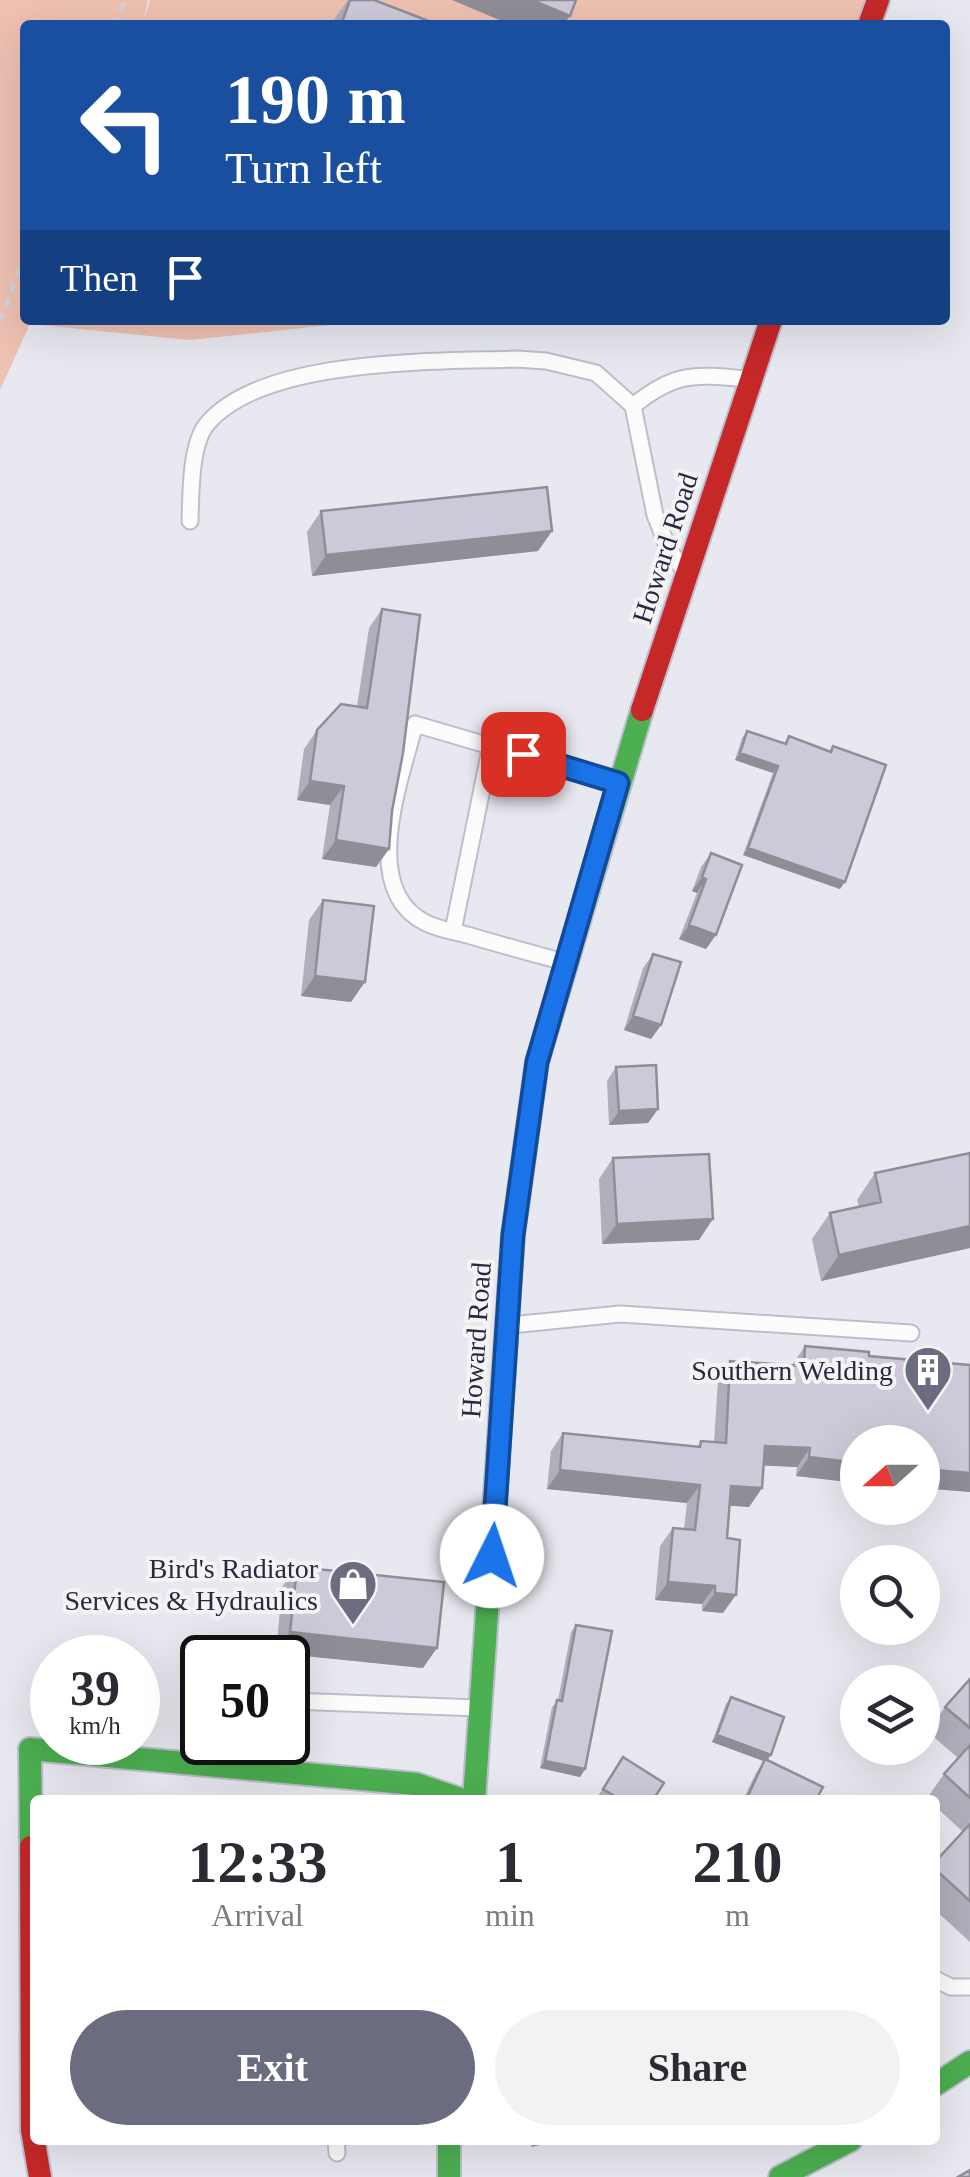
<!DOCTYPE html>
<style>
:root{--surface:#fff;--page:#f2f2f3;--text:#2b2b33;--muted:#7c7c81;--accent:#6b6c80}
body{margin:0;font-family:Georgia,serif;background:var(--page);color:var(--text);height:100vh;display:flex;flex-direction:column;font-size:38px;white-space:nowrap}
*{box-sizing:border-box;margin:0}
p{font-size:32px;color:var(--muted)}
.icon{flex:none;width:55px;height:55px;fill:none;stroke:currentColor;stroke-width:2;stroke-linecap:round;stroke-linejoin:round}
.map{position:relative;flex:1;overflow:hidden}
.sheet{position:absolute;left:30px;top:1795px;width:910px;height:350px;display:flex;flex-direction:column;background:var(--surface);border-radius:10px;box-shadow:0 10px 40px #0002}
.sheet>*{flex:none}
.banner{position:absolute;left:20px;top:20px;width:930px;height:305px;border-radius:10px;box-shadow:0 10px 40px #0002;background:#1a4fa0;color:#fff;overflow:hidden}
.needle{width:65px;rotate:249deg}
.controls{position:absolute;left:840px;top:1425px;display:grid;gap:20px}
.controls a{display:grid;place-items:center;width:100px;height:100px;border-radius:50%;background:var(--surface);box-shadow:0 10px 40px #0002;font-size:50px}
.speed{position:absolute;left:30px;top:1635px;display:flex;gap:20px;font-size:50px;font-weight:700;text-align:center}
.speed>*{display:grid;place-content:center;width:130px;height:130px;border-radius:50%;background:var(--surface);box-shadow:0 10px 40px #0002;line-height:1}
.speed small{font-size:25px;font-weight:400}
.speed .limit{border:5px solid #111;border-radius:15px;background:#fff;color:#111}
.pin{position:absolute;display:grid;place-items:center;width:85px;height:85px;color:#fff;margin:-42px;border-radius:20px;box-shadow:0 5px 15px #0006}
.me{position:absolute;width:110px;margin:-55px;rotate:4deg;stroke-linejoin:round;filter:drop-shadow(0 0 8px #0008)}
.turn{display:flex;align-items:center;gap:35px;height:210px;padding:0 40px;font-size:45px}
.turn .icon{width:130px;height:130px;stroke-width:2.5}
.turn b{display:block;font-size:70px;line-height:85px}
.then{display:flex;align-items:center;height:95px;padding:0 40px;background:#0003;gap:20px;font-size:38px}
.eta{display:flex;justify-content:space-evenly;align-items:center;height:170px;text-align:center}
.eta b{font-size:60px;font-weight:600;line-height:70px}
.action{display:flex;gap:20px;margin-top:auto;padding:20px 40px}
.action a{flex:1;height:115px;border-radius:60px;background:var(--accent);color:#fff;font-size:40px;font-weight:600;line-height:115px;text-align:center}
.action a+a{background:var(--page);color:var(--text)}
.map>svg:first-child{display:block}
</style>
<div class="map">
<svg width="970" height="2177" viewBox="0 0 970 2177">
<rect width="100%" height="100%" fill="#e8e9f0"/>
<path fill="#eec1b2" d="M 0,0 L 148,0 L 144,19 L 150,0 L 880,0 L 871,25 L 25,25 L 25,320 L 377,320 L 190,340 L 30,324 L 0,390 Z"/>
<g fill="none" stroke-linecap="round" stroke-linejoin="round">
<g stroke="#bdbecd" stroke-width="19">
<path id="lane" d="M 633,406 C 675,372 694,374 746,379
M 190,521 C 191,494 190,445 207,424 C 263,357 436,362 517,359 L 546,361 L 596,373 L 633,406 L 655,515 L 668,548 L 683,569
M 453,931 L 491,745
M 560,961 C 531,953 501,945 471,936 C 457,932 440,930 426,923 C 358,890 401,779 415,724 L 613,782
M 511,1325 L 620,1314 L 911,1333
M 291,1701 L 479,1708
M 935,1979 L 951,1987 L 970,1987
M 336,2140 L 337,2153"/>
</g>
<g stroke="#bdbecd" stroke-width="26">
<path id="fast" d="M 474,1800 L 513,1235 L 537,1062 L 642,710
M 31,1847 L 30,1749 L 416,1784 L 463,1800
M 935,2085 L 970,2062
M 449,2140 L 449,2177
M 780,2177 L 851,2140"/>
</g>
<g stroke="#bdbecd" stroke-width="26">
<path id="jam" d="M 869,25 L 878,0
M 642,710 L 771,320
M 31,1847 L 32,2130 L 40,2177"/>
</g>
<path stroke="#d4d4d6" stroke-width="5" stroke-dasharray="8 8" stroke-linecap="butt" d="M 115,25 L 125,0
M 0,321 L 25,257"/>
<use href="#lane" stroke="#fcfcfd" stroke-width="15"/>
<use href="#fast" stroke="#4caf50" stroke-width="22"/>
<use href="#jam" stroke="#c62828" stroke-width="22"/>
</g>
<path fill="#b1adba" d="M 348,0 L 374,0 L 439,25 L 332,25 L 335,18 Z
M 321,511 L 552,531 L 538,551 L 312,576 L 307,532 Z
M 382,609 L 392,811 L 389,849 L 376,867 L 322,859 L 330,805 L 297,800 L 304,749 L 317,730 L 357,706 L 369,628 Z
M 747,731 L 784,744 L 789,736 L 830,751 L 833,746 L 840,889 L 743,855 L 773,773 L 735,760 L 742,738 Z
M 711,853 L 706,949 L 679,939 L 697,893 L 692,891 L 701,867 Z
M 323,900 L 351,1002 L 301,996 L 309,920 Z
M 653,954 L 661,1025 L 651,1039 L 624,1030 L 643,968 Z
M 616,1067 L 658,1109 L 648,1123 L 609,1125 L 607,1081 Z
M 970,1153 L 970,1248 L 821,1281 L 812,1239 L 830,1213 L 859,1207 L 857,1200 L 875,1173 Z
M 613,1158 L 699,1240 L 602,1244 L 599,1179 Z
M 805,1346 L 869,1356 L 970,1492 L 922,1488 L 922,1442 L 858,1442 L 858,1483 L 796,1476 L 797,1467 L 763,1465 L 762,1488 L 749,1507 L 729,1505 L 723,1613 L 702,1611 L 702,1604 L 655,1600 L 660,1546 L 673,1528 L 684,1529 L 687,1503 L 547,1489 L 551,1451 L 563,1433 L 697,1447 L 701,1441 L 714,1442 L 718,1380 L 730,1361 L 792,1365 Z
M 297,1567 L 423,1668 L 276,1653 L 282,1587 Z
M 576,1625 L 585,1769 L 580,1777 L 540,1768 L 552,1707 L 558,1700 L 571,1632 Z
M 970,1679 L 970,1942 L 935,1910 L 935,1862 L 963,1832 L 935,1806 L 935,1800 L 928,1800 L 927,1798 L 944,1774 L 958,1758 L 928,1732 L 945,1707 Z
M 731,1697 L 767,1760 L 816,1800 L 743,1800 L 756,1773 L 764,1761 L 712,1742 L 726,1704 Z
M 623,1757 L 653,1800 L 605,1800 L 598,1796 Z"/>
<path fill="#908d97" d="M 452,0 L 532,0 L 570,16 L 563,25 L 511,25 Z
M 552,531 L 538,551 L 312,576 L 326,555 Z
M 740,753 L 778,766 L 773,773 L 735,760 Z
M 310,781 L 344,786 L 330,805 L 297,800 Z
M 336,840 L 389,849 L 376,867 L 322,859 Z
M 748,848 L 845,882 L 840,889 L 743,855 Z
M 702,877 L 706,879 L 697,893 L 692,891 Z
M 689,925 L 716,935 L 706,949 L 679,939 Z
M 315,976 L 365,982 L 351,1002 L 301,996 Z
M 633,1016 L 661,1025 L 651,1039 L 624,1030 Z
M 658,1109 L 648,1123 L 609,1125 L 619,1111 Z
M 713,1219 L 699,1240 L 602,1244 L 617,1224 Z
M 970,1226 L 970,1248 L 821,1281 L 839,1255 Z
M 765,1446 L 810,1448 L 797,1467 L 752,1465 Z
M 809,1457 L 858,1463 L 858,1483 L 796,1476 Z
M 922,1469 L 970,1473 L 970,1492 L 922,1488 Z
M 560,1470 L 700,1485 L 687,1503 L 547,1489 Z
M 731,1486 L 762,1488 L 749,1507 L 718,1505 Z
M 668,1582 L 715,1586 L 702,1604 L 655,1600 Z
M 715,1593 L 736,1595 L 723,1613 L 702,1611 Z
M 290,1632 L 437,1648 L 423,1668 L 276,1653 Z
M 717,1735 L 771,1755 L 766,1762 L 712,1742 Z
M 545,1761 L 585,1769 L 580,1777 L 540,1768 Z
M 535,2140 L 563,2140 L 531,2147 Z"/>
<path fill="#cec9d8" stroke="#908d97" stroke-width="2.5" d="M 350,0 L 374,0 L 439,25 L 341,25 Z
M 532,0 L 576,0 L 570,16 Z
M 547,487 L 552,531 L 326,555 L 321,511 Z
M 382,609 L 420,615 L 403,753 L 392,811 L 389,849 L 336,840 L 344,786 L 310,781 L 317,730 L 341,704 L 367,708 Z
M 747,731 L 786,744 L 789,736 L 831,752 L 833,746 L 886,765 L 845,882 L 748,848 L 778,766 L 740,753 Z
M 711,853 L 742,865 L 716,935 L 689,925 L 706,879 L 702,877 Z
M 323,900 L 374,906 L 365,982 L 315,976 Z
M 653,954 L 681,962 L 661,1025 L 633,1016 Z
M 656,1065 L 658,1109 L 619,1111 L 616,1067 Z
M 970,1153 L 970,1226 L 839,1255 L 830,1213 L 881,1202 L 875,1173 Z
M 709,1154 L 713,1219 L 617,1224 L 613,1158 Z
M 805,1346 L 869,1352 L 869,1356 L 970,1365 L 970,1473 L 922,1469 L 922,1442 L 858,1442 L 858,1463 L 809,1457 L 810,1448 L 765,1446 L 762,1488 L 731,1486 L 727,1538 L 740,1540 L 736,1595 L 715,1593 L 715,1586 L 668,1582 L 673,1528 L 695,1530 L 700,1485 L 560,1470 L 563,1433 L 700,1447 L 701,1441 L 726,1443 L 730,1361 L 804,1366 Z
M 297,1567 L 444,1582 L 437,1648 L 290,1632 Z
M 576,1625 L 612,1631 L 585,1769 L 545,1761 L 557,1700 L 562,1701 Z
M 970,1679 L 970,1728 L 945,1707 Z
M 731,1697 L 784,1717 L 771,1755 L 717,1735 Z
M 970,1745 L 970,1798 L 944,1774 Z
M 623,1757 L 664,1783 L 653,1800 L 621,1800 L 603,1789 Z
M 765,1759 L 823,1787 L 816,1800 L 746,1800 Z
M 970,1824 L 970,1901 L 935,1869 L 935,1862 Z
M 970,2170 L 970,2177 L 958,2177 Z"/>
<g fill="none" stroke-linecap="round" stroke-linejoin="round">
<g stroke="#114b97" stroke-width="25">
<path id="route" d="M 492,1556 L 513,1235 L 537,1062 L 618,783 L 523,754"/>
</g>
<use href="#route" stroke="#1a73e8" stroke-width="18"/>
</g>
<defs>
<g id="building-pin" transform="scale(2.5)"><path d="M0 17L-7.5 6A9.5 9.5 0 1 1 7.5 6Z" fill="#6b6c80" stroke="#f4f4f4"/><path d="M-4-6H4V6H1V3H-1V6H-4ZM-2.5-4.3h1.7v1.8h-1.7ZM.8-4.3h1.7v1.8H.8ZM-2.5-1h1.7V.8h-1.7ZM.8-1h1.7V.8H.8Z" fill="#fff"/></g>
<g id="shop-pin" transform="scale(2.5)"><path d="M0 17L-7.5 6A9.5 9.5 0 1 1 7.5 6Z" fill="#6b6c80" stroke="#f4f4f4"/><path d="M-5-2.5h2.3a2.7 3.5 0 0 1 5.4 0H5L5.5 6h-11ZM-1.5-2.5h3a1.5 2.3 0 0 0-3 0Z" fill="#fff"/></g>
</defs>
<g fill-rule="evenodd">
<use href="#building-pin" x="928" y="1370"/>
<use href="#shop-pin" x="353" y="1584"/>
</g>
<g text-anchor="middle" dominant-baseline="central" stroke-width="8" stroke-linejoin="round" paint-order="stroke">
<g font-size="28" fill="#282843" stroke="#f4f4f4">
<text transform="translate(665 548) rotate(-72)">Howard Road</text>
<text transform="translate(476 1340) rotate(-86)">Howard Road</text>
</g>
<g font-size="28" fill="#282843" stroke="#f4f4f4" text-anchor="end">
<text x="893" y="1370">Southern Welding</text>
<text x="318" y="1568">Bird's Radiator<tspan x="318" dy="32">Services &amp; Hydraulics</tspan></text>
</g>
</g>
</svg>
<div class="controls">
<a><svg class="needle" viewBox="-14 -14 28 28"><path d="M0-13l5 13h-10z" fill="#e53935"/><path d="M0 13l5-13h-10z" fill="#7c7c81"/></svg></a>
<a><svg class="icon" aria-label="search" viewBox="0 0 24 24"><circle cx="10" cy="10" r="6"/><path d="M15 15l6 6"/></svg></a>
<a><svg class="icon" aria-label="layers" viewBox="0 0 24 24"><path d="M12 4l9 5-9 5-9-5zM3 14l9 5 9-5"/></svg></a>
</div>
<div class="speed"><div>39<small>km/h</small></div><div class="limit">50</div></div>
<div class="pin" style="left:523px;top:754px;background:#d93025"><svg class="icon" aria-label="arrive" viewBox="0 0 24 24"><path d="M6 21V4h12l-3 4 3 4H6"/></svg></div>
<svg class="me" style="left:492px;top:1556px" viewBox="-20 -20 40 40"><circle r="19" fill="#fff"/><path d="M0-13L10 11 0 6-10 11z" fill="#1a73e8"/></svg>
<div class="banner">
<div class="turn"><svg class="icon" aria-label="left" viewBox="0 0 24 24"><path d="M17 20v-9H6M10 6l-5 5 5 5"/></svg><div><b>190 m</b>Turn left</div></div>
<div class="then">Then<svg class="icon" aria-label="arrive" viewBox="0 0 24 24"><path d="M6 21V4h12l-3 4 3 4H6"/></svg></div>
</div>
<section class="sheet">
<div class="eta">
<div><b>12:33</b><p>Arrival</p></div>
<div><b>1</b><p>min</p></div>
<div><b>210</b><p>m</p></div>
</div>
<div class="action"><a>Exit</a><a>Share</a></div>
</section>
</div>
